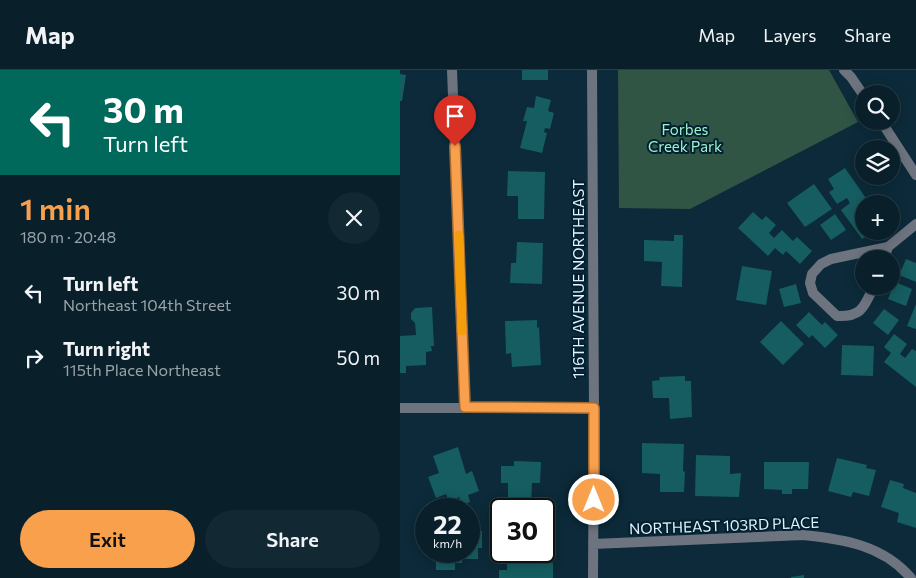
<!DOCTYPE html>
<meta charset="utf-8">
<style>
:root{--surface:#09202b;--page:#122833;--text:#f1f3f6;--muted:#99a3a9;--line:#293e47;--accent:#f9a04c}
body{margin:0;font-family:Commissioner,sans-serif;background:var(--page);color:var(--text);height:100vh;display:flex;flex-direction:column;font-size:19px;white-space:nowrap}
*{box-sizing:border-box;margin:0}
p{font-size:16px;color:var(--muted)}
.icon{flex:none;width:28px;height:28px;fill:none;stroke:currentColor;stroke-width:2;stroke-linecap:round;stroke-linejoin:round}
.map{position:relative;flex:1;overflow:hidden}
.details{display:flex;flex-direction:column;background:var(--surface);width:400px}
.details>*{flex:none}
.banner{background:#00695c;color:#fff;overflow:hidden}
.controls{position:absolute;left:455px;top:15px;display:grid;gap:10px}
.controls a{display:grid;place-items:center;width:45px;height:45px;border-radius:50%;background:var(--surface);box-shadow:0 2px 12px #0003,0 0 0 1px var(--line);font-size:25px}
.speed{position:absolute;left:15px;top:428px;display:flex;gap:10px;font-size:25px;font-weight:700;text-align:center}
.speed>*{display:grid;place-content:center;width:65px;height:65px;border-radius:50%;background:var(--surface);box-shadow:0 2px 12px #0003,0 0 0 1px var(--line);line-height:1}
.speed small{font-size:12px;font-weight:400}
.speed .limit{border:2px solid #111;border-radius:8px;background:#fff;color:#111}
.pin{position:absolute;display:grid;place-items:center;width:42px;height:42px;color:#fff;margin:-51px -21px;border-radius:50% 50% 50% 0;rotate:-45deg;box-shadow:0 0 5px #0007}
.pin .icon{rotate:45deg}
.me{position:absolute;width:55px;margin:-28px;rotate:0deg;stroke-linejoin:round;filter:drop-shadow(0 0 4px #0008)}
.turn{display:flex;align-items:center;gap:18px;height:105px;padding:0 20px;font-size:22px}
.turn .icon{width:65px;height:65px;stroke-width:2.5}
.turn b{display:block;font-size:35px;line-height:42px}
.round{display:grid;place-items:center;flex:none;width:52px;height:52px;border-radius:26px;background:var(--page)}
.summary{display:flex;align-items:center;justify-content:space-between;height:85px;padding:0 20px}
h1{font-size:30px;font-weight:600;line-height:38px;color:var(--accent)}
.button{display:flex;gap:10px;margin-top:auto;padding:10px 20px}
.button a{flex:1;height:58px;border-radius:30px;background:var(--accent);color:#111;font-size:20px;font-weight:600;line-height:58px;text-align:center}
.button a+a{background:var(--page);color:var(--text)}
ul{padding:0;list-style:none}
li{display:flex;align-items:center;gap:15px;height:65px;padding:0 20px}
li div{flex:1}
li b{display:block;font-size:19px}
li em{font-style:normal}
header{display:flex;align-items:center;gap:30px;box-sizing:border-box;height:70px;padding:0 25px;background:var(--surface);border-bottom:1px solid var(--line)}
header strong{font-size:24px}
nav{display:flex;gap:28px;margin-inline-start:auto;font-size:18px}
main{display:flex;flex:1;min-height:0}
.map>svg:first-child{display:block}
</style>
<header>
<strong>Map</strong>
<nav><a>Map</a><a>Layers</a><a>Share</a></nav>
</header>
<main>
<section class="details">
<div class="banner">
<div class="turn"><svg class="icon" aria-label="left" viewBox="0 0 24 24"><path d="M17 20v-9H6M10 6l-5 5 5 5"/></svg><div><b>30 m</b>Turn left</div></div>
</div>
<div class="summary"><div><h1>1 min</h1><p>180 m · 20:48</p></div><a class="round"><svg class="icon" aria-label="close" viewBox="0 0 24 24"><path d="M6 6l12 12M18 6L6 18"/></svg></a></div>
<ul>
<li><svg class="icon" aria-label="left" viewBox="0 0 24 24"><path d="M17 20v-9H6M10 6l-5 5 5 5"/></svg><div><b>Turn left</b><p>Northeast 104th Street</p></div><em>30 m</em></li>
<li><svg class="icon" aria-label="right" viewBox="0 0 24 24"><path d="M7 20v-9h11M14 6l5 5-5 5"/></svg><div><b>Turn right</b><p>115th Place Northeast</p></div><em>50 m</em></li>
</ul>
<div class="button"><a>Exit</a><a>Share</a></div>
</section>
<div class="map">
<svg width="516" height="508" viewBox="0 0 516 508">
<rect width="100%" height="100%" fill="#0c2a39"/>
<path fill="#305545" d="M 218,0 L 429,0 L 458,52 L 290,139 L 219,138 Z"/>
<path fill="#155d60" d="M 122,0 L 148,0 L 148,10 L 122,10 Z
M 0,4 L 6,5 L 2,31 L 0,31 Z
M 136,26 L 151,30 L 148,41 L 154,43 L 150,59 L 145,58 L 144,62 L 147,63 L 142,83 L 120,78 L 127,51 L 123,51 L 127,37 L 134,38 Z
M 445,98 L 468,131 L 459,138 L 464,144 L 464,161 L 474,161 L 462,169 L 441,140 L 450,133 L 447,128 L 437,134 L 429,122 L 434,119 L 428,109 Z
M 108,101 L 145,102 L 144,149 L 118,149 L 118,126 L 107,126 Z
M 414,114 L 432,139 L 405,157 L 387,133 Z
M 353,142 L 362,150 L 366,146 L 376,155 L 369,163 L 374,168 L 382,160 L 393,171 L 397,167 L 412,181 L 400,194 L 386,181 L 383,185 L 375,178 L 368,186 L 338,158 Z
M 435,144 L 446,160 L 431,170 L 420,155 Z
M 274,165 L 283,165 L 282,217 L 261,216 L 262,192 L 244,191 L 244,170 L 274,171 Z
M 117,172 L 143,173 L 142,214 L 110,213 L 111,193 L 116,193 Z
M 506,189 L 516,193 L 516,212 L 499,205 Z
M 342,196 L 372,201 L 366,235 L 336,230 Z
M 495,212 L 512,219 L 506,236 L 488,229 Z
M 396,214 L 401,233 L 384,237 L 379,219 Z
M 516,234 L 516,259 L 507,256 Z
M 32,237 L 34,276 L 31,276 L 32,281 L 26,282 L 26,295 L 6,296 L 6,303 L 0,303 L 0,266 L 16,265 L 15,253 L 11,249 L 11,243 L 15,238 Z
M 484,239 L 499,250 L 488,265 L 473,253 Z
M 409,242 L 422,255 L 425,252 L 438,265 L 425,278 L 412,265 L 409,268 L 396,255 Z
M 137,250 L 137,258 L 139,257 L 141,295 L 112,297 L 111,283 L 106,284 L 105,251 Z
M 381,251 L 404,274 L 383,295 L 360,272 Z
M 494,264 L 507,274 L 500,284 L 505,288 L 512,279 L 516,281 L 516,317 L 484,292 L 491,283 L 484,277 Z
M 442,275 L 474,276 L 473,306 L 441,305 Z
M 285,306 L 285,311 L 291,311 L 292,347 L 270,349 L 269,328 L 253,328 L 252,311 L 260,310 L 259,307 Z
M 242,373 L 284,374 L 283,401 L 285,402 L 284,422 L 260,422 L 260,404 L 242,403 Z
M 58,377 L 66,404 L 72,401 L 79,421 L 68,425 L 70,432 L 62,435 L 59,427 L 56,429 L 59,435 L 52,438 L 46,424 L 36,428 L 28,407 L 39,403 L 33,386 Z
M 296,385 L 330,386 L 330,404 L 341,403 L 339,427 L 295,426 Z
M 437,388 L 467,395 L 466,398 L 476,400 L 469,426 L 453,422 L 451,427 L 428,421 Z
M 114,391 L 141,392 L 140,413 L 132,413 L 131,436 L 108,435 L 108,413 L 101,413 L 101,396 L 114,396 Z
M 364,392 L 409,392 L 408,419 L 392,419 L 392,424 L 382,424 L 382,420 L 364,419 Z
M 490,410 L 504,414 L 503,418 L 516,423 L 516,458 L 497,452 L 499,443 L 481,437 Z
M 23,461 L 26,461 L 26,479 L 22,479 Z
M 69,461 L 82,461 L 82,478 L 78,478 L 78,489 L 62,489 L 62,493 L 55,493 L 55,500 L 36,500 L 36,487 L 34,487 L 34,481 L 69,481 Z
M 107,492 L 153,493 L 153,508 L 99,508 L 99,500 L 107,500 Z
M 404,505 L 404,508 L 391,508 L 391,507 Z"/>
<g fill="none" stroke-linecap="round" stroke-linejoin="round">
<path stroke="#6e7380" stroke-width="10" d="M 52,0 L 65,337
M 192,0 L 194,338 L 193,508
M 444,0 L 451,7 L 464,26
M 481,51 L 516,105
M 484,189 L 488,177
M 474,216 C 464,237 462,247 437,246 L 413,223 L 410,213 L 412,204 L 421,194 L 431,189 L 488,177 L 516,154
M 0,338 L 194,338
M 193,474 L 403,465 C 443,469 483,475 511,508"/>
</g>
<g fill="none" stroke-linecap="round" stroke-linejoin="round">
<g stroke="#a26831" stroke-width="12">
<path id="route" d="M 55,76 L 65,337 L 194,338 L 194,430"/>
</g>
<use href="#route" stroke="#f9a04c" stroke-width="9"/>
<path stroke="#f59e0b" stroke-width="9" d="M 59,165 L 62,261"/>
</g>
<g text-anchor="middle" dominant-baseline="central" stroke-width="4" stroke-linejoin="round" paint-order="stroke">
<g font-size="15" fill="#9ef2cd" stroke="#02202f">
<text x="285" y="59">Forbes<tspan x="285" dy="17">Creek Park</tspan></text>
</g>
<g font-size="15" fill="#e2f3fd" stroke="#02202f">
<text transform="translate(178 209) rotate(-90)">116TH AVENUE NORTHEAST</text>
<text transform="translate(324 455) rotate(-2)">NORTHEAST 103RD PLACE</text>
</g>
</g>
</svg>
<div class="controls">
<a><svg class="icon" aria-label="search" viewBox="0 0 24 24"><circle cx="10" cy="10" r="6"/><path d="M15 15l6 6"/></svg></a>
<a><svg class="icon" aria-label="layers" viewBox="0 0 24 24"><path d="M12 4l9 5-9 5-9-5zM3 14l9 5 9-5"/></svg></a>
<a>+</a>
<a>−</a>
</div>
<div class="speed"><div>22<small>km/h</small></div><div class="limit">30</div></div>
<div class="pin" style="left:55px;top:76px;background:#d93025"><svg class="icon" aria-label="arrive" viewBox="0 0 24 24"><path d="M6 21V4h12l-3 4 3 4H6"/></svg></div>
<svg class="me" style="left:194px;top:430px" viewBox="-20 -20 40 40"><circle r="17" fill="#f9a04c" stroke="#fff" stroke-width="3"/><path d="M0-11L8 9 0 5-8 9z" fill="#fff"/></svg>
</div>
</main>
